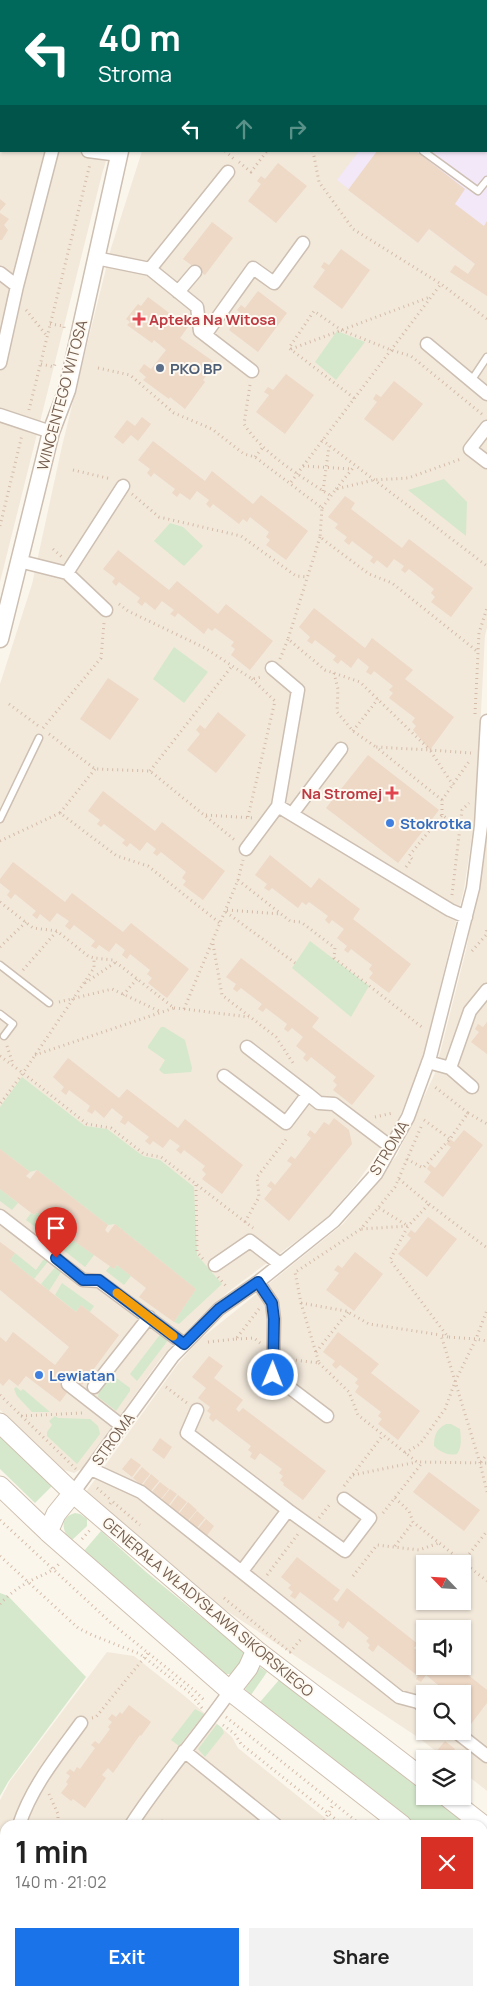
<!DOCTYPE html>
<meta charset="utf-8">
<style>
:root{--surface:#fff;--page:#f2f2f2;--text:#222;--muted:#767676;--accent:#1a73e8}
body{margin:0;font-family:Manrope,sans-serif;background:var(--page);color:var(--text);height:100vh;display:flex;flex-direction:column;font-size:19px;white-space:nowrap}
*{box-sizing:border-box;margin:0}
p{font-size:16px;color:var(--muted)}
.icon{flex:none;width:28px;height:28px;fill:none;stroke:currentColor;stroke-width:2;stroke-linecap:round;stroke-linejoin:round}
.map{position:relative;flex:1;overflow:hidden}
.side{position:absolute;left:0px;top:1820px;width:488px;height:176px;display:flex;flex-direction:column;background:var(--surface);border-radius:15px 15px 0 0;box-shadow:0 1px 4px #0004}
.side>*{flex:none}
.banner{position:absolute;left:0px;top:0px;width:488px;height:152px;box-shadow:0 1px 4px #0004;background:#00695c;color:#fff;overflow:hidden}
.needle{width:32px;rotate:295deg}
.controls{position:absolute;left:416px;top:1555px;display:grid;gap:10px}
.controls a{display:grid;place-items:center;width:55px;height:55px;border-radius:0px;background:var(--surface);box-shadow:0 1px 4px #0004;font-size:25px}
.pin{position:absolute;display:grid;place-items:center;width:42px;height:42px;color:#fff;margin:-51px -21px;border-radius:50% 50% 50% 0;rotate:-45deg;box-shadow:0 0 5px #0007}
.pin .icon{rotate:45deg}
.me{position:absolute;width:55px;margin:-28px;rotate:1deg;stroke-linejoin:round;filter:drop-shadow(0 0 4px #0008)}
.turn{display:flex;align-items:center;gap:18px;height:105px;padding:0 15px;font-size:22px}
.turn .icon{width:65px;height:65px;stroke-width:2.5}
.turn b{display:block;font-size:35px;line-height:42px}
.lanes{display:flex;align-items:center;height:48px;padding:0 15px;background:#0003;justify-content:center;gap:25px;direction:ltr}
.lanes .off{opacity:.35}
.round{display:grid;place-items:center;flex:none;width:52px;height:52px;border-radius:0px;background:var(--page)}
.headline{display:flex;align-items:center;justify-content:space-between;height:85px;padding:0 15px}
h1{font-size:30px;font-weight:700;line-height:38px}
.primary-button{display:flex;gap:10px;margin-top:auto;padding:10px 15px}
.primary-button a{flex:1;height:58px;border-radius:0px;background:var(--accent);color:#fff;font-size:20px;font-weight:700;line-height:58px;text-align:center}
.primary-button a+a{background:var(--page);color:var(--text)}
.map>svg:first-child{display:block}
</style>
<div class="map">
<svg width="487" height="1996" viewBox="0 0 487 1996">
<rect width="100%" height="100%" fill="#fbf6ec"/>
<path fill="#f2e9db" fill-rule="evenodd" d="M 0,0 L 173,0 L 1,1 L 1,151 L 109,151 L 102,174 L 0,582 Z
M 206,0 L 487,0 L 487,628 L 485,635 L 476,810 L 464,889 L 422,1061 L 402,1111 L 390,1137 L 356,1184 L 326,1219 L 228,1292 L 197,1320 L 161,1358 L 83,1468 L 74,1473 L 61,1469 L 0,1410 L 0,684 L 32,584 L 62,446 L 111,248 L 142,151 L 486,151 L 486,1 Z
M 487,836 L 487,1791 L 463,1772 L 462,1759 L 446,1759 L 419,1738 L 218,1605 L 86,1492 L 177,1365 L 198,1341 L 343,1224 L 397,1155 L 435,1073 L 466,950 ZM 425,1564 L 462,1564 L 462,1601 L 425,1601 ZM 425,1629 L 462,1629 L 462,1666 L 425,1666 ZM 425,1694 L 462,1694 L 462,1731 L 425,1731 Z
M 107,1652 L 134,1656 L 187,1698 L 232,1737 L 238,1748 L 334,1825 L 5,1825 L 5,1991 L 482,1991 L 483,1942 L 487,1945 L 487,1996 L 0,1996 L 0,1800 L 10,1781 Z"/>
<path fill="#f3e8f8" d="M 367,0 L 487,0 L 487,296 L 484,271 L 429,229 L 418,243 L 337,180 L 359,151 L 486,151 L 486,1 Z"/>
<path fill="#d5e8cb" d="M 367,0 L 487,0 L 487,47 L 486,1 Z
M 337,331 L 365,342 L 336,380 L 315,362 Z
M 444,479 L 467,502 L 466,536 L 408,490 Z
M 170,523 L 183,527 L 203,546 L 184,566 L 154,541 Z
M 174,647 L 208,672 L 184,703 L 153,679 Z
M 310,941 L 369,986 L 351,1017 L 292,968 Z
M 161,1027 L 164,1027 L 185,1040 L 192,1068 L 191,1072 L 164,1074 L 159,1070 L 165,1060 L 148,1048 L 148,1046 Z
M 22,1077 L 85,1126 L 107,1129 L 143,1156 L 160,1160 L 194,1187 L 197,1255 L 222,1284 L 179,1324 L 174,1322 L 196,1289 L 115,1224 L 108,1225 L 37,1170 L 30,1172 L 0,1149 L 0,1107 Z
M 0,1189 L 18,1203 L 12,1210 L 0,1201 Z
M 37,1212 L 52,1222 L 43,1233 L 26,1220 L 31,1213 L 34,1215 Z
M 64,1234 L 94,1255 L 85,1267 L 57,1245 Z
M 15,1253 L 36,1270 L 43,1260 L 50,1259 L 34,1279 L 10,1260 Z
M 57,1265 L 63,1269 L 49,1291 L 41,1284 Z
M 117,1265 L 131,1276 L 124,1285 L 106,1271 L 110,1266 L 114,1269 Z
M 62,1283 L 94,1306 L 90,1312 L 81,1305 L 76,1312 L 55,1295 Z
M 162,1332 L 169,1339 L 137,1381 L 130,1374 Z
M 111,1374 L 130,1388 L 130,1391 L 116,1411 L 98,1397 L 99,1391 Z
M 16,1387 L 21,1391 L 23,1389 L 50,1412 L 32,1412 L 17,1396 L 14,1389 Z
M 55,1416 L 58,1418 L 90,1419 L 98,1426 L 100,1434 L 77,1464 L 47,1436 L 47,1432 L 52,1425 L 49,1421 Z
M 446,1424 L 451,1424 L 460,1429 C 461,1438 462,1447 457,1454 C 448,1456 440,1452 434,1446 C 434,1436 436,1429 446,1424 Z
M 0,1434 L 53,1485 L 35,1503 L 0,1469 Z
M 75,1513 L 80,1514 L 87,1519 L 87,1526 L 71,1541 C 63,1532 58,1518 75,1513 Z
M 101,1531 L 146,1572 L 244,1652 L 245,1657 L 235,1674 L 224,1674 L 83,1552 Z
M 0,1593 L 8,1596 L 86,1677 L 8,1782 L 0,1796 Z
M 257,1665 L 267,1672 L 251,1695 L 245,1689 L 254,1676 Z
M 279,1680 L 425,1793 L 425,1796 L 430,1796 L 467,1825 L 416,1825 L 260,1702 Z
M 195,1709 L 204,1714 L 179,1746 L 171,1740 Z
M 217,1724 L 222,1728 L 224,1733 L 205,1757 L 198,1749 Z
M 482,1837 L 487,1840 L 487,1881 L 483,1878 Z"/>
<path fill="#eed8c6" d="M 377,151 L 416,151 L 465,189 L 455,204 L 484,226 L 487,221 L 487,296 L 450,272 L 455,265 L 468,274 L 475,264 L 429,229 L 418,243 L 348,190 Z
M 278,163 L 307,186 L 276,223 L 248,201 L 261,184 L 257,181 L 261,176 L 265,179 Z
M 0,199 L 6,204 L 0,211 Z
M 0,213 L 9,219 L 4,225 L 8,230 L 2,240 L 0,240 Z
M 212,222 L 233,238 L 205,275 L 183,259 Z
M 341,249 L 370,270 L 342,309 L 313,287 L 325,270 L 321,267 L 324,262 L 329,265 Z
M 258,291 L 287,313 L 258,352 L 229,330 L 241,313 L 237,310 L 241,305 L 245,308 Z
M 148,297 L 188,327 L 180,338 L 217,364 L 212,371 L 210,370 L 203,380 L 205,382 L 185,409 L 170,397 L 169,399 L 143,380 L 146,377 L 139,371 L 144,364 L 151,369 L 166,350 L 154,340 L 152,343 L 127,325 L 130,322 L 126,319 L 138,304 L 141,306 Z
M 286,374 L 314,395 L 285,434 L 256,412 L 269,395 L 264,392 L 268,387 L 273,390 Z
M 394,381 L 423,404 L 393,441 L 364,419 L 377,402 L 373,399 L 376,394 L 381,397 Z
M 142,417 L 151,424 L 138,441 L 131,435 L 123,444 L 114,437 L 127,420 L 135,426 Z
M 153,441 L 205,481 L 212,471 L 253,504 L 261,495 L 308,531 L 286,560 L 266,545 L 270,540 L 266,537 L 269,532 L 250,517 L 247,522 L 243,519 L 239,524 L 213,504 L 210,508 L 206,504 L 209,500 L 197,491 L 190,500 L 180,493 L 177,497 L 172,493 L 175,489 L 154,473 L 151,477 L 147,473 L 150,469 L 138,460 Z
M 345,496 L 355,503 L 351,509 L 402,548 L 409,539 L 473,588 L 451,617 L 431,602 L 435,597 L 431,593 L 434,589 L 409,569 L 405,573 L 401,570 L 404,566 L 394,559 L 387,568 L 377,560 L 374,564 L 370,561 L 373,557 L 352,541 L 349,545 L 344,541 L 347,537 L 335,528 L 338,524 L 328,517 Z
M 118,550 L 169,590 L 177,581 L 218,614 L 226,604 L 273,641 L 250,670 L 231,655 L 235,649 L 231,646 L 234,642 L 215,628 L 212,631 L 208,628 L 204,634 L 178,613 L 175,617 L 170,614 L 174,610 L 162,601 L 155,610 L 145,602 L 142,606 L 137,602 L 140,598 L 119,582 L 116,586 L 112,582 L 115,578 L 103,569 Z
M 314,608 L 365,648 L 372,638 L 413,670 L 405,679 L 454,717 L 430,750 L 413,730 L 416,726 L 412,722 L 415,718 L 389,698 L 393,693 L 389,690 L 393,686 L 374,671 L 371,675 L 366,672 L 369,667 L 358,658 L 351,668 L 341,660 L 338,664 L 333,660 L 336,656 L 315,640 L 312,644 L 307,641 L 310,637 L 299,627 Z
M 108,678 L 139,699 L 110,740 L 80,719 Z
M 218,712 L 246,735 L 216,773 L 187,750 L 200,734 L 196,730 L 200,725 L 205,729 Z
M 368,755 L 439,810 L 398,863 L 326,808 Z
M 103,791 L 155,831 L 162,822 L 225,871 L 203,900 L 183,885 L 186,881 L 182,878 L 186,872 L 161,852 L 157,856 L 153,853 L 156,849 L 147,842 L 140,851 L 130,843 L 127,847 L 122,843 L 125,840 L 104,824 L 101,827 L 97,824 L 100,820 L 88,811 Z
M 270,855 L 311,888 L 319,878 L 360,909 L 353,919 L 411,964 L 389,993 L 369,978 L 373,973 L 369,969 L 372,965 L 351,949 L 348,953 L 344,950 L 347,946 L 337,938 L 344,929 L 332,920 L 329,924 L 325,920 L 328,916 L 309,902 L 306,905 L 302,902 L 298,908 L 272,888 L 269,891 L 264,888 L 267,884 L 255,875 Z
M 13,862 L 65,902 L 72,893 L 123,932 L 131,923 L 189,969 L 167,998 L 148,983 L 152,978 L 147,974 L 150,970 L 130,954 L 127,959 L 122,955 L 125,950 L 116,943 L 109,952 L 99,945 L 96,949 L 91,946 L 95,941 L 74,925 L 70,930 L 65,926 L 69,921 L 57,913 L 50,922 L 40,914 L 37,919 L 32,915 L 36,911 L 15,894 L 11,899 L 7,895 L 10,891 L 0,883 L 0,879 Z
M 241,958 L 319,1018 L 312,1027 L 375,1076 L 352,1105 L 333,1090 L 337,1085 L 333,1081 L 336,1077 L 311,1057 L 307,1062 L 303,1058 L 306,1054 L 296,1046 L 303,1037 L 292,1028 L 288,1032 L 284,1029 L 287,1024 L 266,1008 L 263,1012 L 258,1009 L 262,1004 L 241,988 L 237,992 L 233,989 L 236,984 L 226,977 Z
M 487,1022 L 487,1054 L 471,1042 L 479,1032 L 475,1029 L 478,1024 L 483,1027 Z
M 68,1058 L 119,1098 L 127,1089 L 178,1128 L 185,1119 L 243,1165 L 222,1194 L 202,1179 L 206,1174 L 202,1170 L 205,1166 L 184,1150 L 181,1154 L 176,1150 L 180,1146 L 170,1139 L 163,1148 L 153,1141 L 150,1145 L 145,1141 L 149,1137 L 128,1121 L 125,1125 L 120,1122 L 123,1117 L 112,1108 L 104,1118 L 95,1110 L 92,1114 L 87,1111 L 90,1106 L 69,1090 L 66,1095 L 61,1091 L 64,1087 L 53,1077 Z
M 334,1118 L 349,1130 L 352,1144 L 289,1221 L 264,1199 L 272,1189 L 267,1186 L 271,1181 L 275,1185 L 292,1164 L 287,1161 L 291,1156 L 295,1159 L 311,1138 L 307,1135 L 310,1130 L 315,1134 L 324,1122 L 329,1125 Z
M 464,1130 L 483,1145 L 443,1197 L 424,1182 L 431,1172 L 427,1169 L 430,1164 L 435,1168 L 451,1147 L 446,1144 L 450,1139 L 454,1142 Z
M 0,1149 L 30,1172 L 26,1176 L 30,1179 L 37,1170 L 108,1225 L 105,1230 L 108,1233 L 115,1224 L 196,1289 L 174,1322 L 139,1297 L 146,1288 L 117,1265 L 114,1269 L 64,1234 L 63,1236 L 53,1229 L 56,1225 L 37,1212 L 34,1215 L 0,1189 Z
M 428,1217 L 457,1239 L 427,1277 L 398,1254 L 411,1238 L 407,1235 L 411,1230 L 415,1233 Z
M 0,1242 L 15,1253 L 10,1260 L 76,1312 L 81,1305 L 119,1335 L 82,1385 L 66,1373 L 59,1383 L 69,1390 L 60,1402 L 26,1376 L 18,1386 L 9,1379 L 3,1386 L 0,1383 L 0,1337 L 6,1342 L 13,1332 L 55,1365 L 69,1347 L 0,1290 Z
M 355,1252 L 383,1274 L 354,1311 L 326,1290 L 339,1273 L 334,1270 L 338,1265 L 342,1268 Z
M 338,1332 L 379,1364 L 371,1373 L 420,1411 L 398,1440 L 378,1424 L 382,1419 L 378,1416 L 381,1412 L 355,1392 L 359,1386 L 355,1383 L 358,1379 L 340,1365 L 336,1369 L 332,1365 L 335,1361 L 323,1352 Z
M 209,1356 L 223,1366 L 214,1378 L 243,1400 L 236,1409 L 239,1412 L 243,1408 L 326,1471 L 303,1500 L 283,1485 L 284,1483 L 280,1480 L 283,1476 L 279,1473 L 282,1469 L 260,1453 L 255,1460 L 250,1457 L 252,1453 L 248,1450 L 251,1446 L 216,1419 L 213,1422 L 209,1418 L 211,1414 L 207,1411 L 210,1407 L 198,1398 L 206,1388 L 192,1377 Z
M 160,1438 L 172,1447 L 164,1459 L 152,1450 Z
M 131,1458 L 141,1465 L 132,1477 L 122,1469 Z
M 142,1467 L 150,1474 L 141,1485 L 133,1478 Z
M 429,1472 L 480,1510 L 464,1531 L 413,1492 Z
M 151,1474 L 159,1481 L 150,1492 L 142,1486 Z
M 160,1482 L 169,1489 L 160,1500 L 151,1493 Z
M 170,1489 L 177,1494 L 168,1506 L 161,1500 Z
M 178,1495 L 187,1502 L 177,1514 L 169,1507 Z
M 188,1502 L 197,1510 L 187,1522 L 178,1515 Z
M 197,1511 L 205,1518 L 196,1529 L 188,1522 Z
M 206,1519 L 214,1526 L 206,1537 L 197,1530 Z
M 297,1557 L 340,1590 L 333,1599 L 337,1602 L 347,1588 L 418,1644 L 414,1648 L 418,1651 L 425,1642 L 425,1666 L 457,1666 L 487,1690 L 487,1703 L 471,1724 L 462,1717 L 462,1694 L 449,1694 L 426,1675 L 421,1682 L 416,1679 L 418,1676 L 378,1645 L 373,1652 L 368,1648 L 370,1645 L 366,1641 L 369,1638 L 348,1621 L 343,1629 L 338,1625 L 340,1622 L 300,1592 L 295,1599 L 290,1596 L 293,1592 L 288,1588 L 291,1585 L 281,1577 Z
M 129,1705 L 151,1722 L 141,1736 L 140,1735 L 113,1773 L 108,1768 L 102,1775 L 106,1778 L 85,1808 L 73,1799 L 71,1801 L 61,1793 L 68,1784 L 66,1782 L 70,1776 L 66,1773 L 70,1769 L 74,1772 L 77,1767 L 80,1769 L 95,1748 L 91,1745 L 95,1741 L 99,1744 L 110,1729 L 108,1727 L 112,1722 L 108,1719 L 112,1714 L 116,1717 L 120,1712 L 122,1714 Z
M 445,1741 L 455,1749 L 447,1759 L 443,1759 L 435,1753 Z
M 146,1991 L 174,1991 L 176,1996 L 148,1996 Z
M 394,1991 L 435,1991 L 434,1996 L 389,1996 Z"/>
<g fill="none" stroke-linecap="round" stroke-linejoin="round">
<g stroke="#cdbfb2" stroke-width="9">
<path id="service" d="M 99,1 L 100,0
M 423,151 L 478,191 L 487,180
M 471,381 L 487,357
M 0,819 L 39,738
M 0,965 L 49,1003
M 0,1014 L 13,1024 L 4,1036
M 482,1980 L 487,1986"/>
</g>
<g stroke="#cdbfb2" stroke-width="15">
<path id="minor" d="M 230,0 L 232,1
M 244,1 L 245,0
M 289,1 L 290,0
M 88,151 L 119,155
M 96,258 L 150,269 L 197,307 L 200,331 L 252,371
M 150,269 L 228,172
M 0,273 L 17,286 L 0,363
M 17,286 L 52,151
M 178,292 L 195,272
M 205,335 L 253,268 L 274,283 L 303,243
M 427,344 L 487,394
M 0,415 L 51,432
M 487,427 L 470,449 L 487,462
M 19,561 L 67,573 L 106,610
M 67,573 L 123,486
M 272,668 L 298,690 L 278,806 L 450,910 L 466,917
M 292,814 L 341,749
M 246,849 L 278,806
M 247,1047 L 308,1094
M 428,1062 L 450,1068 L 472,1087
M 450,1068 L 470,1011 L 487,990
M 224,1076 L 286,1123 L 308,1094 L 319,1103 L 334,1104 L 391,1147
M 0,1216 L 83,1280 L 99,1281 L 184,1344
M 215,1265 L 250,1241 L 280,1264
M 258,1282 L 272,1303 L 274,1319 L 273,1375 L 327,1416
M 68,1384 L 122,1426
M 94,1387 L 149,1317
M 197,1410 L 187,1433 L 288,1510 L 242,1571
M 91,1469 L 141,1492 L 399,1697 L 418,1702 L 425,1708
M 73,1493 L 173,1356 L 219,1309 L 258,1282 L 334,1221 L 376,1174 L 408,1117 L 430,1057 L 473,888 L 481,826 L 487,721
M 288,1510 L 345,1551 L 370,1518 L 344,1499
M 455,1731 L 487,1756
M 184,1751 L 276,1825
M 19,1825 C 32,1786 57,1756 81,1723
M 131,1825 C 161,1778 199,1736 230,1691
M 0,1901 L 5,1881
M 94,1991 L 95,1996"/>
</g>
<g stroke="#cdbfb2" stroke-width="19">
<path id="tertiary" d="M 185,1 L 186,0
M 0,639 L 51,432 L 67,390 L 120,151"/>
</g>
<g stroke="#cfc0b0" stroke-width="21">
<path id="secondary" d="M 0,1423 L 73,1493 L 256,1650 L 425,1780
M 0,1486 L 48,1532 L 230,1691 L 402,1825
M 48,1532 L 56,1514 L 73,1493
M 230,1691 L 248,1668 L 256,1650
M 446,1796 L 487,1828
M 482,1888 L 487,1891"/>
</g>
<path stroke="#d4bba8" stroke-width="3" stroke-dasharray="1 4" stroke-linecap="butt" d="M 45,0 L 46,1
M 156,1 L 157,0
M 0,133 L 1,133
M 225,151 L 234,159
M 313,151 L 319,182 L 353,229 L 441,284 L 487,319
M 239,162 L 251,172 L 267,151
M 26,310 L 47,336
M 50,324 L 64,326 L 64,329
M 291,349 L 430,297
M 41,364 L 54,367 L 55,364
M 98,368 L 130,375 L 174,413 L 212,429 L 244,454 L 255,457 L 322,508 L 320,537 L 369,574 L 392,583 L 478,652
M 250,385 L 244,424 C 263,454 302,477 331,496
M 354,398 L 289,348 L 314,311 L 341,330 L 391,350 L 411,356 L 483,415
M 29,410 L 90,164
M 322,440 L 487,566
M 255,457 L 263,447
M 303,466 L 352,469
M 73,470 L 111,479
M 291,482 L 441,284
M 336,489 L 353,468
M 323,491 L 329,446
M 132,494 L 159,517 L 241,536 L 296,576 L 308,577
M 322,508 L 336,489 L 374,480 L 408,478 L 461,459
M 0,526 L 22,435
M 320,537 L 288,639 L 325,670 L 360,682 L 430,750 L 471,753
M 53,549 L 62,557
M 119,604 L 128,611 L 205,648 L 252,679 L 262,677
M 280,659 L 288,639
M 334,673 L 338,689 L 337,712 L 353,731 L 376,747
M 9,704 L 40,727
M 475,714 L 479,633 L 487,608
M 43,728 L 101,658 L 104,623
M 353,731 L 378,699
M 49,734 L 95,769 L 150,771 L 236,841
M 95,769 L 60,813 L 117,856 L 148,866 L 221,924
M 150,771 L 232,666
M 442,800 L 376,747 L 430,750 L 453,785
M 206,815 L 253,818
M 442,815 L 442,800 L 470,760
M 248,817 L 275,701 L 252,679
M 0,841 L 60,813
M 406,867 L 412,859 L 409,856 L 442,815 L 459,827
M 238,880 L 243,860
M 452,895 L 462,810 L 469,803
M 0,902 L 33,928 L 57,931 L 88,956 L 94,958 L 94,968 L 23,1073 L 87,1124 L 111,1128 L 144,1154 L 161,1157 L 253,1228
M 227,910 L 281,914
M 226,912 L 295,963
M 213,944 L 222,995 L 276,1037 L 293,1063
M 0,947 L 26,922
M 472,951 L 486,935 L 487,929
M 23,970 L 57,931
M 85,983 L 116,962
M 123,995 L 137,979
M 59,1002 L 112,989 L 161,1012
M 174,1008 L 184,1009 L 238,880 L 290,921 L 301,922 L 335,948 L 334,958 L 423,1028
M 184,1009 L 249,1017
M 7,1046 L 13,1064
M 35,1055 L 174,1008 L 113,960 L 94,958
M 0,1056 L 23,1073 L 0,1104
M 468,1113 L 487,1124
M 375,1117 L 393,1113
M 424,1120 L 450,1139
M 407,1159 L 423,1168 L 450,1139 L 468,1113 L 435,1087
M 399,1179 L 429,1204 L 408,1226 L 361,1229 L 395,1187 L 421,1127
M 196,1185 L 197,1252 L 203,1259
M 429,1204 L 487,1248
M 379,1208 L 408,1226 L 390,1260 L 448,1337 L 476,1339 L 487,1310
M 245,1222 L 259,1197 L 257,1177 L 288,1137
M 297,1271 L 361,1229
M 218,1277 L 227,1287
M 301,1303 L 346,1311 L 369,1324 L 441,1335
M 448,1337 L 441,1335 L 480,1463 L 487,1492
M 236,1339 L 254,1338 L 260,1343
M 208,1342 L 236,1339 L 259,1309
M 316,1352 L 348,1312
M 286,1359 L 319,1363 L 301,1303 L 295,1272
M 319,1363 L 349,1392 L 358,1415 L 417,1462 L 487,1463
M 166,1387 L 187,1403
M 0,1395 L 76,1469
M 21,1416 L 82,1413
M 405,1453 L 420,1444 L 445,1409 L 455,1382 L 476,1339 L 487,1341
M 481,1462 L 487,1454
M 353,1475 L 417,1462
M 344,1486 L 383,1435
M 97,1488 L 112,1501
M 395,1498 L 409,1511 L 413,1522 L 463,1562 L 487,1531
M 110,1504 L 112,1501 L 140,1525
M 383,1513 L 422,1463
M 319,1518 L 331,1503
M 0,1520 L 110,1622 L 194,1690 L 205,1701
M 82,1539 L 91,1529
M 395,1546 L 413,1522
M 0,1556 L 78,1628 L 92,1635 L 140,1654 L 190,1693 L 202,1708
M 463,1562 L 487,1581
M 267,1575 L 298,1534
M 353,1576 L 377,1545 L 419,1550 L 439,1543
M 224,1598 L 290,1652 L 302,1638
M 0,1604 C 8,1595 18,1588 28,1582 C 39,1576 51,1573 59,1564
M 226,1717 L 361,1825
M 92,1718 L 96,1717 L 148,1653
M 223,1725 L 235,1734 L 241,1744 L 343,1825
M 49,1794 L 58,1814 L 58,1825
M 161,1820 L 163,1825
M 322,1825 L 334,1803
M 482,1920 L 487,1924
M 482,1934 L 487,1937
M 0,1960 L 5,1963
M 133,1991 L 134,1996
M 256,1991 L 261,1996
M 271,1996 L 275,1991
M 359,1996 L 363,1991
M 441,1996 L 441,1991"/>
<use href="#service" stroke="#fff" stroke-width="6"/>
<use href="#minor" stroke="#fff" stroke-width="12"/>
<use href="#tertiary" stroke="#fff" stroke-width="16"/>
<use href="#secondary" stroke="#fff" stroke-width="19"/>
</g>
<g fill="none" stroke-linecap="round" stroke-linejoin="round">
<g stroke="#114b97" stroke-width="12">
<path id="route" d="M 56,1258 L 83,1280 L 99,1280 L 184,1344 L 219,1309 L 258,1282 L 272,1303 L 274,1319 L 273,1375"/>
</g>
<use href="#route" stroke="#1a73e8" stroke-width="9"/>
<path stroke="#f59e0b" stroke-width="9" d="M 117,1293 L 173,1336"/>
</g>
<g fill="#e0444e" stroke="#fefaf2" stroke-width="2">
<path d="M136.5 311.5h5v5h5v5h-5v5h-5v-5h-5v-5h5z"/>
<path d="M389.5 785.5h5v5h5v5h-5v5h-5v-5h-5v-5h5z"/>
</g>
<circle fill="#5c6f8a" stroke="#fefaf2" stroke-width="2" cx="160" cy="368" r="5"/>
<g fill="#3f7fe0" stroke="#fefaf2" stroke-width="2">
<circle cx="390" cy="823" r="5"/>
<circle cx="39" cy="1375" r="5"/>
</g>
<g text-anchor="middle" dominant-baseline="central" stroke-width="4" stroke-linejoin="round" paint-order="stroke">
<g font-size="15" font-weight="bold" fill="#be3a42" stroke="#fefaf2" text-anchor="start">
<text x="149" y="319">Apteka Na Witosa</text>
<text x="382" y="793" text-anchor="end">Na Stromej</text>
</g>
<g font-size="15" font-weight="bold" fill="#4e5e75" stroke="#fefaf2" text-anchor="start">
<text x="170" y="368">PKO BP</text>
</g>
<g font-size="15" fill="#755f50" stroke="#fefaf2">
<text transform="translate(62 395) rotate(-75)">WINCENTEGO WITOSA</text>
<text transform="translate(389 1148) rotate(-59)">STROMA</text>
<text transform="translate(113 1439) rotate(-54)">STROMA</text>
<text transform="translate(208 1607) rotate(40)">GENERAŁA WŁADYSŁAWA SIKORSKIEGO</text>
</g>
<g font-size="15" font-weight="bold" fill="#366cbe" stroke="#fefaf2" text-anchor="start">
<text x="400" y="823">Stokrotka</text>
<text x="49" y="1375">Lewiatan</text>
</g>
</g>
</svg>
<div class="controls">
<a><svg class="needle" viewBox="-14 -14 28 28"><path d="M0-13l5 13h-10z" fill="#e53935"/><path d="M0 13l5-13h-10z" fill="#767676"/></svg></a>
<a><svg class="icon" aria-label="sound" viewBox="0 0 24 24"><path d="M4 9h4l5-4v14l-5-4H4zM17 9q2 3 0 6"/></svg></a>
<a><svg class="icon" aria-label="search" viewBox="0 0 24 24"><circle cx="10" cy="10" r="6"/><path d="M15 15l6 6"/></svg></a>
<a><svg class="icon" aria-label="layers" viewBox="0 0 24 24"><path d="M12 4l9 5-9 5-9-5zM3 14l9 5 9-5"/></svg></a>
</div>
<div class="pin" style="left:56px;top:1258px;background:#d93025"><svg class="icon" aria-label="arrive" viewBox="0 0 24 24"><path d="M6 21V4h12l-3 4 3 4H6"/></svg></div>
<svg class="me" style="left:273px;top:1375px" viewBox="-20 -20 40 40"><circle r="17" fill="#1a73e8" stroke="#fff" stroke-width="3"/><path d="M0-11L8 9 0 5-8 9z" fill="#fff"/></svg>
<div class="banner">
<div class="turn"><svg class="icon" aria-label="left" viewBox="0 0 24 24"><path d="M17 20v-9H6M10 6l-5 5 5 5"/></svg><div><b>40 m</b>Stroma</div></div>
<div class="lanes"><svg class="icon" aria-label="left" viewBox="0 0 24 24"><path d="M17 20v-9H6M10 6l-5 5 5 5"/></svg><svg class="icon off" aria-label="ahead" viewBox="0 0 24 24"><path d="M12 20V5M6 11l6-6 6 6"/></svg><svg class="icon off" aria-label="right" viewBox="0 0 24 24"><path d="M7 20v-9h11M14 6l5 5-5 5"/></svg></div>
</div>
<section class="side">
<div class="headline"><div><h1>1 min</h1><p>140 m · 21:02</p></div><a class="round" style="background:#d93025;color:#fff"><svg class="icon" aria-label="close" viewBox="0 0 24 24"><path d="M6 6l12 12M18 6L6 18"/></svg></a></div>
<div class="primary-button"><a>Exit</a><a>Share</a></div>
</section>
</div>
